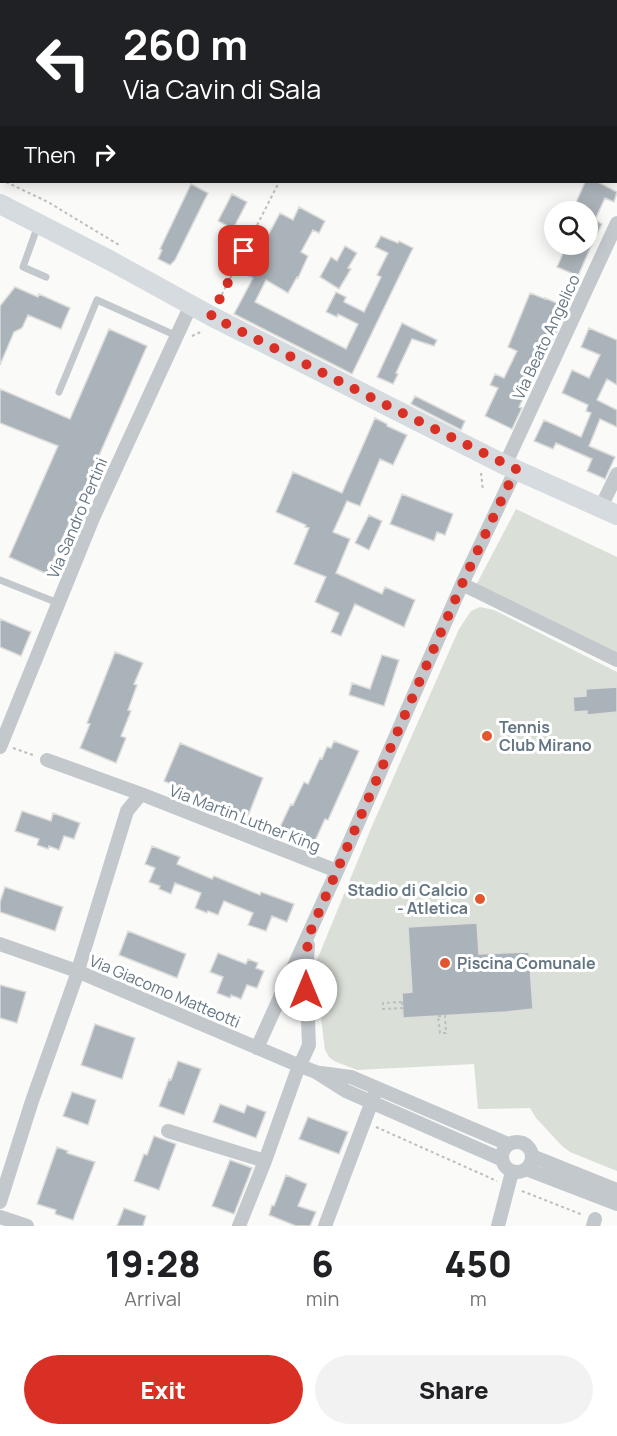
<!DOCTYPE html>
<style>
:root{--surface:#fff;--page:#f2f2f2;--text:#202124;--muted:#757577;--accent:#d93025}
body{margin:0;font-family:Manrope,sans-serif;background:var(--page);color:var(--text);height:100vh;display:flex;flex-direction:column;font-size:22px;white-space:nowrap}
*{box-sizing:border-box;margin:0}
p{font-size:20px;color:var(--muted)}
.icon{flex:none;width:33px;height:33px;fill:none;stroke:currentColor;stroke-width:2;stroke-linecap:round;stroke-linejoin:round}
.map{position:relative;height:1226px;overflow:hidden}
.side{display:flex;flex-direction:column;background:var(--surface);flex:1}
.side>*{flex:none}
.hud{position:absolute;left:0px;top:0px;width:618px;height:183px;box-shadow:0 3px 15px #0003;background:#202124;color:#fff;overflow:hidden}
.fabs{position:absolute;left:544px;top:201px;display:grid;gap:12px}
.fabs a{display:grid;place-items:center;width:54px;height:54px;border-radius:50%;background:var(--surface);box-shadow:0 3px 15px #0003;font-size:30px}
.pin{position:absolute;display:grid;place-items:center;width:51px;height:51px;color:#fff;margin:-26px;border-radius:12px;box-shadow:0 3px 9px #0006}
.me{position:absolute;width:66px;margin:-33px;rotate:0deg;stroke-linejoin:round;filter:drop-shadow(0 0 4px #0008)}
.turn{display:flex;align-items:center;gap:21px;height:126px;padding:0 24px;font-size:27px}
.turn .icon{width:78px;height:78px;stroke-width:2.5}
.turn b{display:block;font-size:42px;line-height:51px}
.then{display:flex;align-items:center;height:57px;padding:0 24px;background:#0003;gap:12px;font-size:22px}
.eta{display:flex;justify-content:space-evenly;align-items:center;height:102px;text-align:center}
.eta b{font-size:36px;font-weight:800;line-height:42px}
.action{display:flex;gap:12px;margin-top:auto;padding:12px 24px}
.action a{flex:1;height:69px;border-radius:36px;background:var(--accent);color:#fff;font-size:24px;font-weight:800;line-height:69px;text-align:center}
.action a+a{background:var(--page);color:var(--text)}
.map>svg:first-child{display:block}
</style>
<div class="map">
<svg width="617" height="1226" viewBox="0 0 617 1226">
<rect width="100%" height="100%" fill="#fafaf8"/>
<path fill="#dadfd7" d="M 516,509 L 617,557 L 617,658 L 474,589 Z
M 480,607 L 494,610 L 617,672 L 617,1171 L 570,1152 L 562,1146 L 536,1118 L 530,1108 L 478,1109 L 474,1064 L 357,1070 L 334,1061 L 329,1057 L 325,1050 L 315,969 L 317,960 L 372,826 L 459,629 L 471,611 Z"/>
<path fill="#aab3b9" stroke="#dcdcda" stroke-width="1.5" d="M 585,182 L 598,182 L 617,192 L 614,202 L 605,198 L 595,220 L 602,224 L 596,236 L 589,233 L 588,235 L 588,212 L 572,212 Z
M 191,184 L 208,193 L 175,260 L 170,265 L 158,259 L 162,250 L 160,249 Z
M 232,194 L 247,202 L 233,229 L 218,221 Z
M 299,207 L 325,221 L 319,233 L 313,230 L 301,252 L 308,256 L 298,278 L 297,277 L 288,293 L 266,280 L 255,302 L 346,349 L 358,324 L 338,314 L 337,317 L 326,312 L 336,292 L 346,297 L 344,302 L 364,312 L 381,277 L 377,275 L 388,253 L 375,247 L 381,236 L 398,243 L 399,241 L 413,248 L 352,374 L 234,314 L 253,278 L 247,275 L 280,213 L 293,220 Z
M 567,244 L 592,244 L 578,276 L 557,267 Z
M 345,246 L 357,253 L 348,268 L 351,269 L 339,289 L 320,277 L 331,257 L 337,261 Z
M 15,287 L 38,297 L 39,294 L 70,308 L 61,329 L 28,315 L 22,328 L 14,332 L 0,365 L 0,306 Z
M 530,293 L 545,299 L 545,298 L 568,308 L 543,361 L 542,360 L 519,407 L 522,408 L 512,429 L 485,416 L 498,388 L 490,385 L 495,374 L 504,378 L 517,351 L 508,347 Z
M 402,323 L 437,340 L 434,346 L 412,339 L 396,373 L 398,374 L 393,384 L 377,377 Z
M 589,328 L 617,340 L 617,385 L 607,379 L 597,400 L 617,410 L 617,427 L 600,419 L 589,446 L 615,457 L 605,479 L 587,471 L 592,459 L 556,443 L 553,449 L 534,441 L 544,420 L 581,437 L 591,413 L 586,411 L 588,405 L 562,393 L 572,370 L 589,378 L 600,355 L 581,347 Z
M 109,329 L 147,346 L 47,574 L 9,557 L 58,446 L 0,423 L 0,389 L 70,419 Z
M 415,396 L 465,421 L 461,430 L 411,404 Z
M 375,418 L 387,424 L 387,426 L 407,435 L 393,465 L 380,459 L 360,506 L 347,501 L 333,532 L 350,539 L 336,573 L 382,594 L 385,587 L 415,600 L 404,627 L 355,604 L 341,636 L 331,632 L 339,613 L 315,602 L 326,577 L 294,564 L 309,528 L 305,527 L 306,525 L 276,512 L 293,472 L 342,493 Z
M 402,494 L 453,514 L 445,535 L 437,532 L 434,541 L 390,524 Z
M 369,515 L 382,521 L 369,550 L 355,543 Z
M 0,619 L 31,632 L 21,656 L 0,647 Z
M 115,652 L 143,663 L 134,684 L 137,685 L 128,710 L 131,711 L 121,736 L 126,738 L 116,763 L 80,748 L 90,724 L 87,723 Z
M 382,655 L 399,660 L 384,706 L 349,695 L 352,683 L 370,689 Z
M 617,687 L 617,712 L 587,715 L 587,711 L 574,712 L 573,697 L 586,696 L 586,689 Z
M 334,741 L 359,751 L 328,820 L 325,819 L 314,843 L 279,829 L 291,804 L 293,805 L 304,782 L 308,784 L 320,758 L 322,759 L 327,747 L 331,748 Z
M 180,743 L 263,778 L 248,816 L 164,781 Z
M 22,811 L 51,821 L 53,813 L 80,823 L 74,839 L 64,836 L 59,850 L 49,846 L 48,849 L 37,845 L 39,839 L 15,831 Z
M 152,846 L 180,857 L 177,864 L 193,871 L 212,879 L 214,876 L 260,895 L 261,892 L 294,904 L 287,922 L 272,916 L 266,931 L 248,925 L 253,913 L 224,901 L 218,915 L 208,911 L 207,913 L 195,908 L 201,893 L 175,883 L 171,894 L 159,889 L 160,886 L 149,882 L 155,868 L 145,864 Z
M 5,887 L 63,907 L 55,931 L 0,912 L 0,902 Z
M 477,923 L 479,954 L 529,952 L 533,1009 L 506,1012 L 403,1018 L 402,993 L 412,992 L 408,927 Z
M 128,931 L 186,954 L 177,978 L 119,955 Z
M 218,953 L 246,964 L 248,959 L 258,963 L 256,968 L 264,971 L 257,988 L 247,985 L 241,999 L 231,995 L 230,998 L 217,993 L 223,977 L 210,972 Z
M 0,985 L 26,992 L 17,1023 L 0,1018 Z
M 95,1024 L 135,1038 L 122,1079 L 81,1065 Z
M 178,1061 L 201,1069 L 184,1115 L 159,1106 L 169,1079 L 171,1080 Z
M 72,1092 L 96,1100 L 88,1125 L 63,1116 Z
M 220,1104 L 244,1113 L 247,1105 L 266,1112 L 256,1138 L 213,1122 Z
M 308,1117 L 348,1132 L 339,1154 L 299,1139 Z
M 154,1136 L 176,1144 L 159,1190 L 134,1181 L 144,1154 L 147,1155 Z
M 57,1147 L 68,1151 L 67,1153 L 95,1162 L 73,1220 L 55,1214 L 56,1210 L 37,1204 Z
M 230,1160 L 252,1168 L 234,1214 L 212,1206 Z
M 286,1175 L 307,1184 L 298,1206 L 316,1212 L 310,1226 L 296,1226 L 269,1215 L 272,1205 L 274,1206 Z
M 124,1208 L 146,1216 L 143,1226 L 117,1226 Z"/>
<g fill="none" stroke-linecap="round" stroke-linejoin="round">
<path stroke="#bbbfc2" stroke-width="2" stroke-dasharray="3 3" stroke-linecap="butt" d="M 370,2 L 370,0
M 0,179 L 2,180
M 6,182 L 48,202 L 119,245
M 219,300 L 279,182
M 192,336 L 203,331
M 481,473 L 483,491
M 13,748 L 33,755
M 402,1002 L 403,1008 L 383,1009 L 383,1003 Z
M 438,1016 L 445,1016 L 446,1033 L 440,1033 Z
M 376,1127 L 497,1181
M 522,1191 L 583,1215"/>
<path stroke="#c3c8cc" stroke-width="7" d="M 37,228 L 23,267 L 46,277
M 59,392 L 97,300 L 177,336
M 0,580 L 58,603"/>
<path stroke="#c3c8cc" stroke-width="14" d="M 422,0 L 425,2
M 552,2 L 553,0
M 616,86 L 617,86
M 505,465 L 617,223
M 601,507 L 617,474
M 462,584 L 617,660
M 0,747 L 93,518 L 191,305
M 47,760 L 141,794
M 0,944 L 77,971 L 300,1066 L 316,1072 L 346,1091 L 501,1159
M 257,1048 L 337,871 L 462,584 L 516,469
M 321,1073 L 351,1077 L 508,1144
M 168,1131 L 265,1161 L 239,1226
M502 1157a15 15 0 1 1 30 0a15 15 0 1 1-30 0Z
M 532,1156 L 617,1190
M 265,1161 L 296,1074 L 309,1045 L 306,972 L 308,945
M 526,1169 L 617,1204
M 0,1202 L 32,1101 L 75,980 L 127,811 L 141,794 L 337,871
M 0,1217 L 27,1226
M 325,1226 L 374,1096
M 498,1226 L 512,1172
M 593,1226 L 595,1219"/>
<path stroke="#d6dbdf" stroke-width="20" d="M 0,204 L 111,261 L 211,316 L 384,404 L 505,465 L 617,515"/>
</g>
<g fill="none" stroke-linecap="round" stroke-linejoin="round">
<path stroke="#d93025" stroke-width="10" stroke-dasharray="0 18" d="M 244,251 L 211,316 L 384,404 L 516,469 L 462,584 L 308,937 L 306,972 L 306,990"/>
</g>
<g fill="#e4572e" stroke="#fff" stroke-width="2">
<circle cx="487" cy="736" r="6"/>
<circle cx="480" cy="899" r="6"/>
<circle cx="445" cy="963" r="6"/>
</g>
<g text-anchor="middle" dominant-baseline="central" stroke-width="6" stroke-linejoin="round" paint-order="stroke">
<g font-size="16" fill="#657683" stroke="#fff">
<text transform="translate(546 337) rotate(-65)">Via Beato Angelico</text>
<text transform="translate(77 518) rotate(-67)">Via Sandro Pertini</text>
<text transform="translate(245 818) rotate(21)">Via Martin Luther King</text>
<text transform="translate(165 991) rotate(23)">Via Giacomo Matteotti</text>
</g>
<g font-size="16" font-weight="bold" fill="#657683" stroke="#fff" text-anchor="start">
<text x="499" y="727">Tennis<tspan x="499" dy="18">Club Mirano</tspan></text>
<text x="468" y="890" text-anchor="end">Stadio di Calcio<tspan x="468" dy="18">- Atletica</tspan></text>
<text x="457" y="963">Piscina Comunale</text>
</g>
</g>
</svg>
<div class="fabs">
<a><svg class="icon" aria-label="search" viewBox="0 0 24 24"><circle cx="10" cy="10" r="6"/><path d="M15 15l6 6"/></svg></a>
</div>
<div class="pin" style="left:244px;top:251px;background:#d93025"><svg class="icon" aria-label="arrive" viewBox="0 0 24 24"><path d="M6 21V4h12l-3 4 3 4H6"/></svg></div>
<svg class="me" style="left:306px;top:990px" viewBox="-20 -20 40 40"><circle r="19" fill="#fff"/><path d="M0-13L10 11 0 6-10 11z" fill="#d93025"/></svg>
<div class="hud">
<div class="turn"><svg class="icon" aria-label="left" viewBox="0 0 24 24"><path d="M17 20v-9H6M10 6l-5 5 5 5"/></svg><div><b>260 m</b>Via Cavin di Sala</div></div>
<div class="then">Then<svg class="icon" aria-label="right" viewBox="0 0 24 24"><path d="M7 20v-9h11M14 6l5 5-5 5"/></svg></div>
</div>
</div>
<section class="side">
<div class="eta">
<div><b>19:28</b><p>Arrival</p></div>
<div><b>6</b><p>min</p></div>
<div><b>450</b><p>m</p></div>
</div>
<div class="action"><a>Exit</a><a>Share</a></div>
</section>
